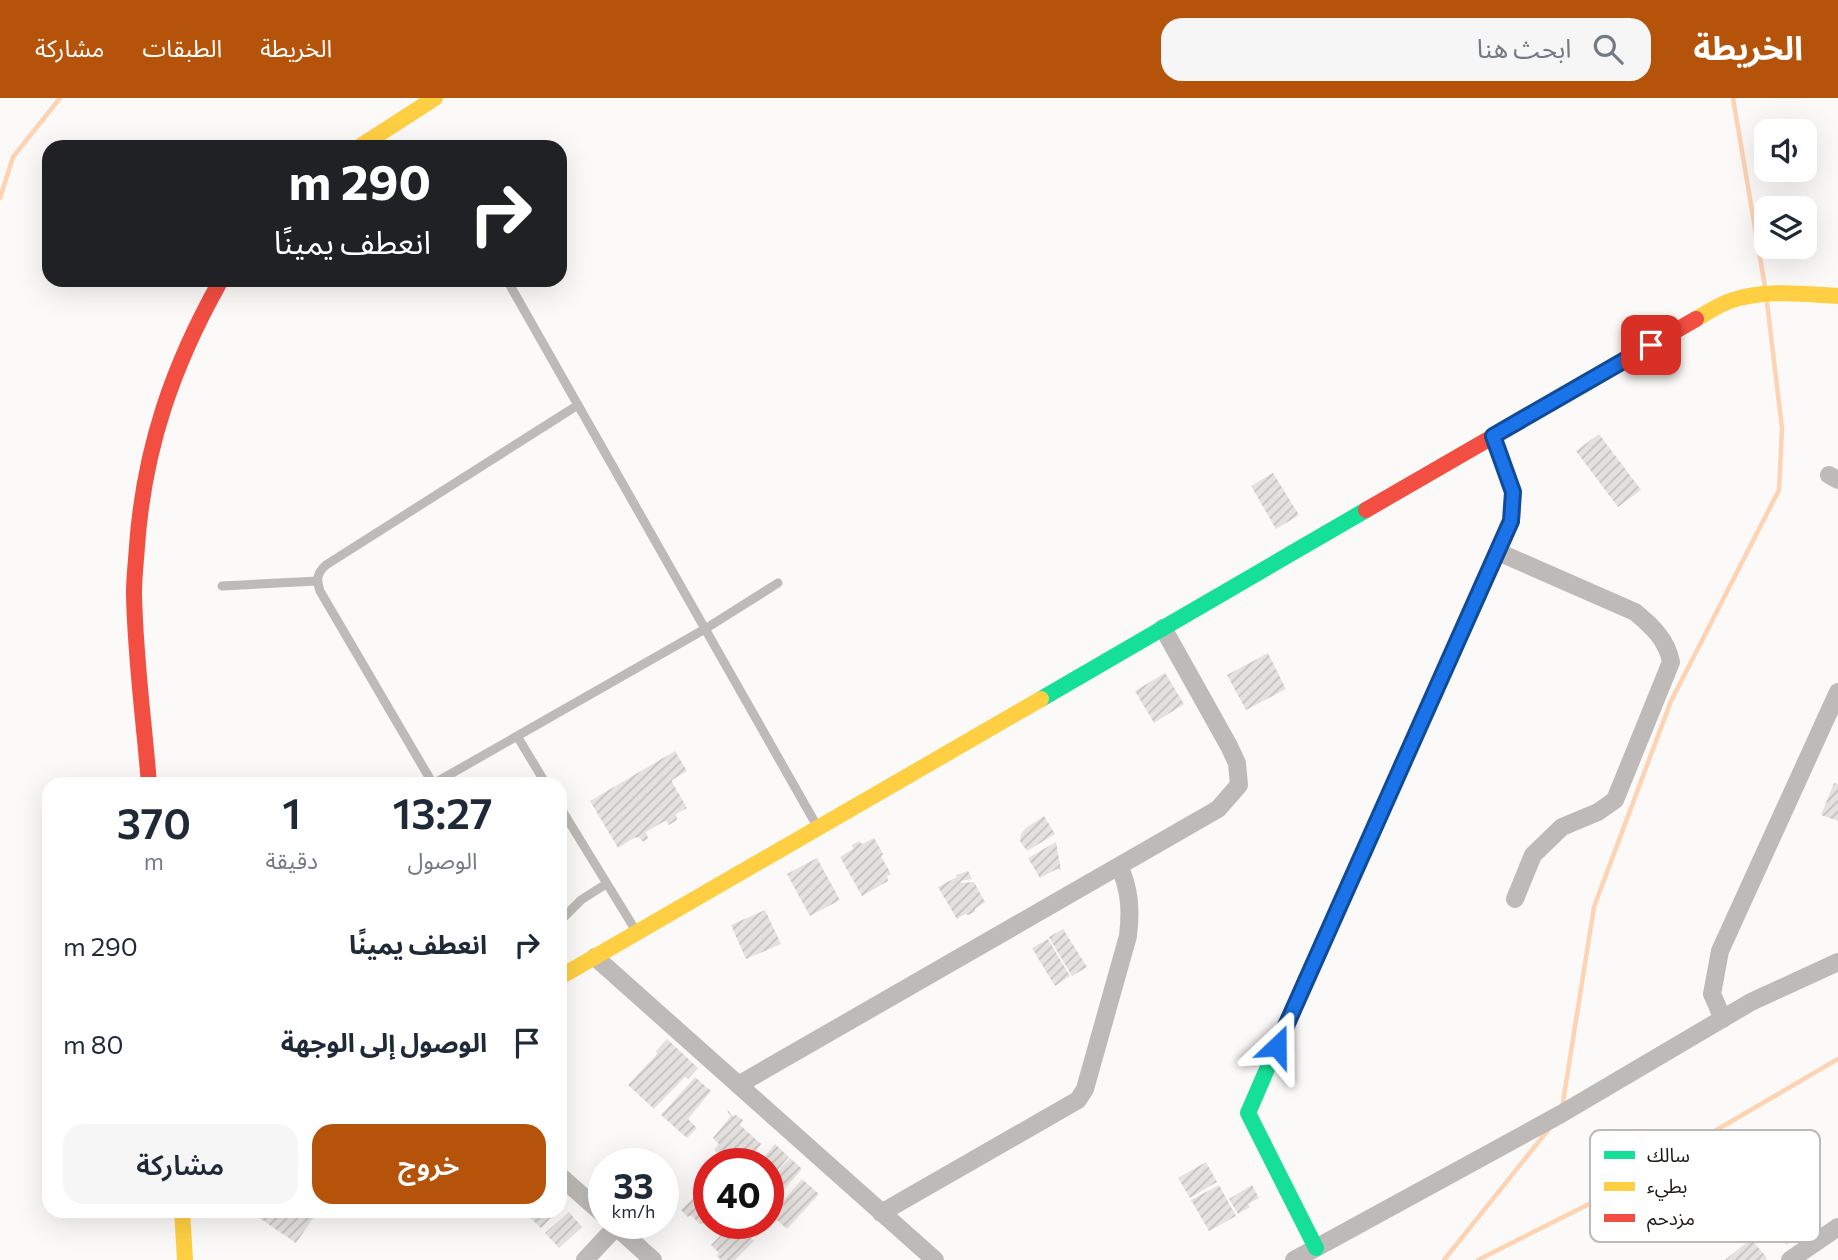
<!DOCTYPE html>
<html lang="ar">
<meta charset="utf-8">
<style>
:root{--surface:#fff;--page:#f6f6f7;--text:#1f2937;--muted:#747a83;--accent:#b45309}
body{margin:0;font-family:Commissioner,"Noto Sans Arabic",sans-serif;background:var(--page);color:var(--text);direction:rtl;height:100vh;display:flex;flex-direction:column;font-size:26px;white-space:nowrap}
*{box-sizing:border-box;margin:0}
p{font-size:23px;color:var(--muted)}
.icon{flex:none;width:38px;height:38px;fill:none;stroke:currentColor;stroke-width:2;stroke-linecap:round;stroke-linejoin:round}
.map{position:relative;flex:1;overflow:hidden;direction:ltr}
.drawer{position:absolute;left:42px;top:679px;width:525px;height:441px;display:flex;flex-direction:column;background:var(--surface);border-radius:21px;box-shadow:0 7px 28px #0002;direction:rtl}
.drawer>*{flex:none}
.top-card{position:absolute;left:42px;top:42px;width:525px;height:147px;border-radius:21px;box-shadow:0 7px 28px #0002;direction:rtl;background:#202124;color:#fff;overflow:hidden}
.tools{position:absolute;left:1754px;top:21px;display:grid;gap:14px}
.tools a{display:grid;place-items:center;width:63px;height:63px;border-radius:14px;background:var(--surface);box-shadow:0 7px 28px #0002;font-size:35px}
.speed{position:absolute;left:588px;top:1050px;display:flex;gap:14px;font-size:35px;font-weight:700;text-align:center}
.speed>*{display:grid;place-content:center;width:91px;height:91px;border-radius:50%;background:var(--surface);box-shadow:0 7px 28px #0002;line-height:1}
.speed small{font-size:18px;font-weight:400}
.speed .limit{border:10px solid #d22;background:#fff;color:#111}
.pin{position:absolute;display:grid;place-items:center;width:60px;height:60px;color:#fff;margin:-30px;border-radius:14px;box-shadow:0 4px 10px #0006}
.me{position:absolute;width:77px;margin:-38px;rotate:23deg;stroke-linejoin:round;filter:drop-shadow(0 0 5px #0008)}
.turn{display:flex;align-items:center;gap:24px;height:147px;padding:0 21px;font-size:32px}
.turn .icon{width:91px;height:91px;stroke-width:2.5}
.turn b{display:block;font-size:49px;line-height:60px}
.eta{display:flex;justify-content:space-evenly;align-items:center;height:119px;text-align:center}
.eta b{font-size:42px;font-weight:600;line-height:49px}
.cta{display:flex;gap:14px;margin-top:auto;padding:14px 21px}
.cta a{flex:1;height:80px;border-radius:21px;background:var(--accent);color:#fff;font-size:28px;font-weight:600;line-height:80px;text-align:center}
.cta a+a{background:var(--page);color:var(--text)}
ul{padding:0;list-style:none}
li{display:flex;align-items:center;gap:21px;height:98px;padding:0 21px}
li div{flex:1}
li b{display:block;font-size:26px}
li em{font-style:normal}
header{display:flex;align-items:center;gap:42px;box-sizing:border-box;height:98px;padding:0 35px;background:var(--accent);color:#fff}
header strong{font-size:33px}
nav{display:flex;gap:38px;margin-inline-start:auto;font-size:24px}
.search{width:490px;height:63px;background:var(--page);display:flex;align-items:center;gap:18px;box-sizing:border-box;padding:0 24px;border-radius:21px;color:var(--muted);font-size:26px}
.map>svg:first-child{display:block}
</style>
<header>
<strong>الخريطة</strong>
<div class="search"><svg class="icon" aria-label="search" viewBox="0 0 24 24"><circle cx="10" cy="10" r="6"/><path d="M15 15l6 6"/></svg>ابحث هنا</div>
<nav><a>الخريطة</a><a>الطبقات</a><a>مشاركة</a></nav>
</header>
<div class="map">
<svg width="1838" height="1162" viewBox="0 0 1838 1162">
<defs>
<pattern id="building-hatch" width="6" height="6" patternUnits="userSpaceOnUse" patternTransform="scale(1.75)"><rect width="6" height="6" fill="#e5e1de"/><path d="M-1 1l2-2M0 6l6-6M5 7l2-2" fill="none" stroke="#c4c0be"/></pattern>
</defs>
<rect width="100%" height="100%" fill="#fcfaf8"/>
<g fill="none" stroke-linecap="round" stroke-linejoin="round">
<path stroke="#fdd3b3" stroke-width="4.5" d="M 1733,0 L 1765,189
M 0,100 L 13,59 L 60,0
M 1562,1010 L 1594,809 L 1671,603 L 1779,392 L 1782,330 L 1767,205
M 1444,1162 L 1548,1032
M 1478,1162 L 1593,1104 L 1838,961"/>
</g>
<path fill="url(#building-hatch)" d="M 1599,336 L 1641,392 L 1618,409 L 1576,353 Z
M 1273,375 L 1299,417 L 1276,431 L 1251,388 Z
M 1268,555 L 1286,591 L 1246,612 L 1227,577 Z
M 1165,575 L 1184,606 L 1154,625 L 1135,593 Z
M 675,653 L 687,673 L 672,682 L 672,684 L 687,710 L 676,716 L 677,722 L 669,727 L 666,723 L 663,724 L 646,734 L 648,740 L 643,744 L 639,739 L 634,740 L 618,750 L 590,703 Z
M 1834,685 L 1838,686 L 1838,723 L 1821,717 Z
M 1044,718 L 1055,736 L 1027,753 L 1020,743 L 1021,736 L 1026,730 Z
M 874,740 L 883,756 L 881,758 L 891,776 L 887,778 L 888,783 L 862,798 L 840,759 L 853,751 L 852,747 L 859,743 L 862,746 Z
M 1056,744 L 1061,772 L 1057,771 L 1040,780 L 1028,760 Z
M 817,760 L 840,802 L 810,818 L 787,776 Z
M 968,773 L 972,781 L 961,783 L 961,785 L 974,784 L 985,804 L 975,811 L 975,814 L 968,817 L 965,816 L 957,821 L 938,789 L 957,779 L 956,777 Z
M 765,812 L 781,846 L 746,861 L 731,827 Z
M 1063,831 L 1087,869 L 1072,878 L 1050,841 L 1049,839 Z
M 1048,841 L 1070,878 L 1055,888 L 1032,850 Z
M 667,941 L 698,970 L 688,981 L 685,979 L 654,1011 L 628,987 L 657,956 L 656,953 Z
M 695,979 L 711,993 L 688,1021 L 697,1030 L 687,1040 L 661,1017 Z
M 727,1011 L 733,1018 L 736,1017 L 743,1022 L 740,1027 L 761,1046 L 748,1061 L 746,1060 L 740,1066 L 729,1066 L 714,1052 L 719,1046 L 713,1040 L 730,1019 Z
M 775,1046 L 789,1059 L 768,1083 L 768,1066 L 758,1066 Z
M 790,1060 L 802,1071 L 773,1104 L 768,1099 L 768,1084 Z
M 1206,1064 L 1217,1084 L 1190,1100 L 1178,1080 Z
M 802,1081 L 819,1096 L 787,1131 L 771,1117 Z
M 1219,1087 L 1236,1118 L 1209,1133 L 1191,1102 Z
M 1252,1087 L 1259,1100 L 1248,1106 L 1250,1109 L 1238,1116 L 1229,1101 Z
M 705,1089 L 709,1093 L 709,1125 L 713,1125 L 708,1130 L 702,1125 L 700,1126 L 691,1117 L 688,1119 L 681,1112 Z
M 1792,1110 L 1808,1126 L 1787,1147 L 1771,1131 Z
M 258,1113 L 318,1113 L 296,1145 L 255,1117 Z
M 523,1113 L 557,1113 L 541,1130 Z
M 569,1114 L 582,1129 L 559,1150 L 545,1135 Z
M 733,1125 L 750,1125 L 753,1128 L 746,1135 L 754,1143 L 735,1162 L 721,1162 L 717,1158 L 719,1155 L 711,1147 Z
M 1751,1141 L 1767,1160 L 1765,1162 L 1725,1162 Z"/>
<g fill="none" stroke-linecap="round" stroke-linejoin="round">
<path stroke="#bdbab8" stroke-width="9" d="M 507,182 L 817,728
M 222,488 L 317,483
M 517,638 L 546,686
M 433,686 L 320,493 C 316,481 317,475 326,467 L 578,307
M 433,686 L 705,531 L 778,485
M 560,709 L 636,833
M 560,823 L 581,802 L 606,786"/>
<path stroke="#bdbab8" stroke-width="18" d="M 1829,377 L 1838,382
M 1498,454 L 1635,514 C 1652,528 1667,542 1671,564 L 1615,702 L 1598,714 L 1562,729 L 1533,757 L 1515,801
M 595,859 L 935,1162
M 1723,921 L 1712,896 L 1720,853 L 1838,594
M 738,987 L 1218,711 L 1239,687 L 1237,665 L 1229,648 L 1163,530
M 560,1078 L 604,1117
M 881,1115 L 1078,1002 L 1085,991 L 1128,838 C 1131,813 1130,791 1119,768
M 612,1125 L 653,1162
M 585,1162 L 616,1129
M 1294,1162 L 1561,1016 L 1751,904 L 1838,864
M 1790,1162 L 1838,1129"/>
<path stroke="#16e098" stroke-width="16" d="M 1041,601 L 1366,412
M 1316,1150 L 1248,1015 L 1306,881 L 1445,572"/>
<path stroke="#ffcf43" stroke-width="16" d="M 359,49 L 435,0
M 1696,221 C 1707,215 1718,207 1730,203 C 1764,191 1803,196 1838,198
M 560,879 L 1041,601
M 182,1113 L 185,1162"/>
<path stroke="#f24e42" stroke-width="16" d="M 1366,412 L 1696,221
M 1445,572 L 1512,423 L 1513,394 L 1493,338
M 149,686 C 144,623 135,559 134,495 C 134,479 136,464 137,448 C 144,350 173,267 221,182"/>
</g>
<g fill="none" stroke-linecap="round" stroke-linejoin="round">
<g stroke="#114b97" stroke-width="18">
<path id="route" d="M 1277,948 L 1511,423 L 1513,394 L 1493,338 L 1651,247"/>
</g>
<use href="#route" stroke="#1a73e8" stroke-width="12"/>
</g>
<rect x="1590" y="1032" width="230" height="112" rx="10" fill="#fff" stroke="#bcbab8" stroke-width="2"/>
<rect x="1604" y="1053" width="31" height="8" fill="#16e098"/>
<rect x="1604" y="1084" width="31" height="9" fill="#ffcf43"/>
<rect x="1604" y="1116" width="31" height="8" fill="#f24e42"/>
<g font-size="19" fill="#1e1814">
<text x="1647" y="1064">سالك</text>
<text x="1647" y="1095">بطيء</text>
<text x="1647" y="1127">مزدحم</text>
</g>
</svg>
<div class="tools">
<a><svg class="icon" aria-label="sound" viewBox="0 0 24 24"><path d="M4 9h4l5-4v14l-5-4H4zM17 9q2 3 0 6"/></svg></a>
<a><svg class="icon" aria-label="layers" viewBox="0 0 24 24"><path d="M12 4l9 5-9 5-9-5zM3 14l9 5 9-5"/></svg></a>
</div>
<div class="speed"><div>33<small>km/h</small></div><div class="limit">40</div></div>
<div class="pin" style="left:1651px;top:247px;background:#d93025"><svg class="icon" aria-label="arrive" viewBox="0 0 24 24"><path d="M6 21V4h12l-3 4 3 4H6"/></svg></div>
<svg class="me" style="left:1277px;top:948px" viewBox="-20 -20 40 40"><path d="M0-17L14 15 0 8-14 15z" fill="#1a73e8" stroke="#fff" stroke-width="4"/></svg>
<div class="top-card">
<div class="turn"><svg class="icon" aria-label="right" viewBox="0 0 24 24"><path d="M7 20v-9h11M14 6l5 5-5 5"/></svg><div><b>290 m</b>انعطف يمينًا</div></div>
</div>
<section class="drawer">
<div class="eta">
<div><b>13:27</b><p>الوصول</p></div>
<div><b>1</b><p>دقيقة</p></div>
<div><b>370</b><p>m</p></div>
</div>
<ul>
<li><svg class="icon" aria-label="right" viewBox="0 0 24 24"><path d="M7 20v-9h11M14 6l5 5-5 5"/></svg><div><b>انعطف يمينًا</b></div><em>290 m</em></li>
<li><svg class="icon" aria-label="arrive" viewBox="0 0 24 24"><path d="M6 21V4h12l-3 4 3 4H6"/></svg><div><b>الوصول إلى الوجهة</b></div><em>80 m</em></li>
</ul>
<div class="cta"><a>خروج</a><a>مشاركة</a></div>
</section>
</div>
